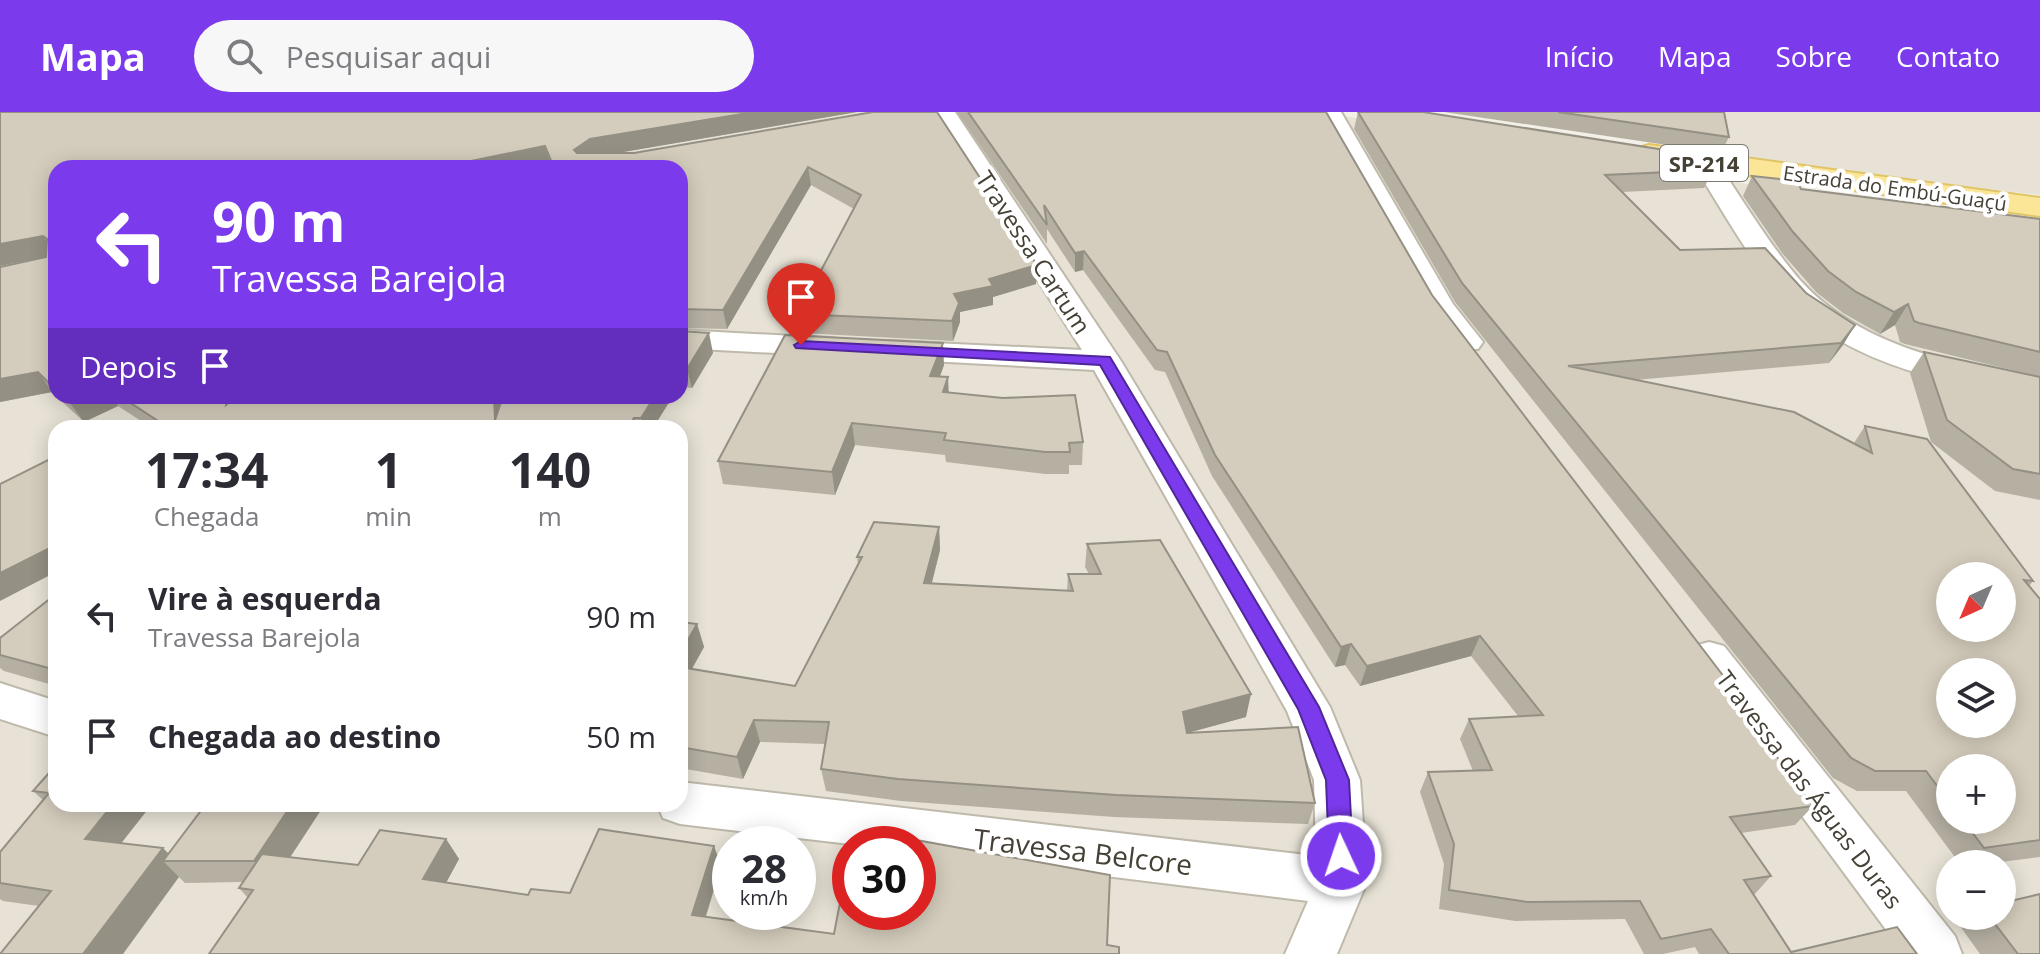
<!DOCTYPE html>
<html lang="pt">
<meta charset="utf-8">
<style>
:root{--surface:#fff;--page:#f7f7f7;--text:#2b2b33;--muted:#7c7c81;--accent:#7c3aed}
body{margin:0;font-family:"Open Sans",sans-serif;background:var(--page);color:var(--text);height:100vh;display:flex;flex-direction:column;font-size:30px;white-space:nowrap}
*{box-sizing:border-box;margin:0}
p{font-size:26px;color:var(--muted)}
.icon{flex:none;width:44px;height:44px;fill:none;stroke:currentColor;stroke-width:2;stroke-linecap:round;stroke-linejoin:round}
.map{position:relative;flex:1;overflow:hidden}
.side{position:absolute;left:48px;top:308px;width:640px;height:392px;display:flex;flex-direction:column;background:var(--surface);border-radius:24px;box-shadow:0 4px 20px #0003}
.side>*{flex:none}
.guide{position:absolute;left:48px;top:48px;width:640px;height:244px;border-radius:24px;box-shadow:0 4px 20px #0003;background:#7c3aed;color:#fff;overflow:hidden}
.needle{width:52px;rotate:224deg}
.tools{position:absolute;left:1936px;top:450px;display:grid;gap:16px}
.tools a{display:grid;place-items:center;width:80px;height:80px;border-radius:50%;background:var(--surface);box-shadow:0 4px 20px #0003;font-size:40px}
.speed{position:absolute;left:712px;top:714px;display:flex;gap:16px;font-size:40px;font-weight:700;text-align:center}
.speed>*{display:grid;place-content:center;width:104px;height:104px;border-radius:50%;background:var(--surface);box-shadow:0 4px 20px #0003;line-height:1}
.speed small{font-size:20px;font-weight:400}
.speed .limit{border:12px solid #d22;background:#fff;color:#111}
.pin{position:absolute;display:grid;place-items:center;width:68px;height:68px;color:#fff;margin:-82px -34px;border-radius:50% 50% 50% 0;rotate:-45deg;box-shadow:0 0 8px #0007}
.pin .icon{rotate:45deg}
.me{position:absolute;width:88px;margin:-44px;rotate:357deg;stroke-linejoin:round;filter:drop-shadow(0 0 6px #0008)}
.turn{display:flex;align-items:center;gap:28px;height:168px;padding:0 32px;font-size:36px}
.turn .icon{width:104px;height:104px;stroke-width:2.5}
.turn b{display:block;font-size:56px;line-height:68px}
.then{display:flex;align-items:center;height:76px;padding:0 32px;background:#0003;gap:16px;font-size:30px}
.eta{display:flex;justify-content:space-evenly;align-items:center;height:136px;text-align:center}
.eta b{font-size:48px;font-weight:700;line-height:56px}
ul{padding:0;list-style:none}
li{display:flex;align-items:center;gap:24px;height:120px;padding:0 32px}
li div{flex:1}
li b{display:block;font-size:30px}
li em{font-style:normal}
header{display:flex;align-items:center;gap:48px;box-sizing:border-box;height:112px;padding:0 40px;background:var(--accent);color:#fff}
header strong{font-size:38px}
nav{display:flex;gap:44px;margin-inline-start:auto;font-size:28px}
.search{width:560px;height:72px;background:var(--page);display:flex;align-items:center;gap:20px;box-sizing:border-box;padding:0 28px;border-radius:44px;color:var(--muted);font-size:30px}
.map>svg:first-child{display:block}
</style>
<header>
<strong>Mapa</strong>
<div class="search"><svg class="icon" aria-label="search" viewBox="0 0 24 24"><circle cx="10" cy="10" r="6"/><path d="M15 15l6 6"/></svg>Pesquisar aqui</div>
<nav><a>Início</a><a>Mapa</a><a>Sobre</a><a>Contato</a></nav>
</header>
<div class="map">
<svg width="2040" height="842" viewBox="0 0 2040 842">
<rect width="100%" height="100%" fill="#f3f0e7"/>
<path fill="#e7e2d5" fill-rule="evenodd" d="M 0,0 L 1317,0 L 1660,54 L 1766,76 L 2040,113 L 2040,842 L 0,842 ZM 56,56 L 680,56 L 680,284 L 56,284 ZM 56,316 L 680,316 L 680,692 L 56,692 ZM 1950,464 L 2002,464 L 2002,516 L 1950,516 ZM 1950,560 L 2002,560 L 2002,612 L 1950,612 ZM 1950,656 L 2002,656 L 2002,708 L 1950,708 ZM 730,732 L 798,732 L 798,800 L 730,800 ZM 850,732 L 918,732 L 918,800 L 850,800 ZM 1950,752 L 2002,752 L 2002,804 L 1950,804 Z
M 1454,0 L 2040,0 L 2040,83 L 1855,62 Z"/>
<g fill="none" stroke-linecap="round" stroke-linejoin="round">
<g stroke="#beb9aa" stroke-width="4">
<path id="minor" d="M 931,0 L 955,0 L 1121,249 L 1330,595 L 1360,668 L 1367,770 L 1337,842 L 1285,842 L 1308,789 L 918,741 L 918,732 L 850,732 L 680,712 L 663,706 L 657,692 L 680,692 L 680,670 L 1316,744 L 1314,668 L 1287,599 L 1094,258 L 892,247 L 881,245 L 876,238 L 881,231 L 892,229 L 1082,238 Z
M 1317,0 L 1341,0 L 1453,192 L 1483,230 L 1478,237 L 1456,237 L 1425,195 Z
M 1705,43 L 1714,46 C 1739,82 1762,121 1790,156 C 1849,233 1951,252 2040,268 L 2040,288 C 1943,270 1836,252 1770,170 C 1741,134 1718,90 1692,51 Z
M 680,218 L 831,226 L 842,228 L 847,235 L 842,242 L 831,244 L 680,236 Z
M 1709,530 L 1724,534 L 1955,824 L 1962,842 L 1904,842 L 1694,558 L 1688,546 L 1694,534 Z
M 0,571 L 56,589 L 56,625 L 0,607 Z"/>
</g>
<g stroke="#e0c568" stroke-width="4">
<path id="primary" d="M 1649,33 L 2040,86 L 2040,104 L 1639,48 L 1635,42 L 1639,36 Z"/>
</g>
<use href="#minor" fill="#fff" fill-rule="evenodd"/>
<use href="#primary" fill="#fbe698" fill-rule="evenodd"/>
</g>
<path fill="#b6b0a3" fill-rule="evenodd" d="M 0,0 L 857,0 L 617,41 L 634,41 L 873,0 L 1036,172 L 993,185 L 993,193 L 960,200 L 960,210 L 953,229 L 801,221 L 798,202 L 854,97 L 811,73 L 727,217 L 680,216 L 680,56 L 552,56 L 550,51 L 56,56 L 56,284 L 52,280 L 0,290 L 0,155 L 46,145 Z
M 957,0 L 1326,0 L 1432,183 L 1741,587 L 1738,592 L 1813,694 L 1795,713 L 1741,721 L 1771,764 L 1754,783 L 1791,840 L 1917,842 L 1699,842 L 1695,835 L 1663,842 L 1644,842 L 1625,807 L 1515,809 L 1439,797 L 1444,752 L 1420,680 L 1428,660 L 1473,659 L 1460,627 L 1469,607 L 1518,604 L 1471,544 L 1360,574 L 1345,553 L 1335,555 L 1212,364 L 1165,260 L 1155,258 L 1083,158 L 1075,160 L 1047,117 L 1047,132 Z
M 1358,0 L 1713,58 L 1704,76 L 1622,80 L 1680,138 L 1806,181 L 1855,213 L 1843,233 L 1829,251 L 1635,268 L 1854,331 L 1865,314 L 2033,469 L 2029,474 L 2040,487 L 2040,745 L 1985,752 L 1960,752 L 1906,679 L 1857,679 L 1833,666 L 1455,190 L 1354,17 ZM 1950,656 L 2002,708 L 1950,708 Z
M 1444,0 L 1724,0 L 1729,25 L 1721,41 Z
M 1752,64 L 1801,77 L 2040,107 L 2040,388 L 1995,379 L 1931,330 L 1910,261 L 1924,240 L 2036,264 L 1905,232 L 1900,230 L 1895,213 L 1880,222 L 1843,201 L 1816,180 L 1782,141 L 1743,84 Z
M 680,219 L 713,241 L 692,276 L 680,275 Z
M 944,253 L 940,264 L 949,280 L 1083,330 L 1082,353 L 1069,353 L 1069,362 L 1045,362 L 946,350 L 945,343 L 855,333 L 835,383 L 723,372 L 718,349 Z
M 56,284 L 500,284 L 501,291 L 673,284 L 653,316 L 152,316 L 118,294 L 84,310 Z
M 939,415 L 940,438 L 932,471 L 1067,479 L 1068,462 L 1089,462 L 1085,455 L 1087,432 L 1246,605 L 1187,621 L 1315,691 L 1308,712 L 1114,705 L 901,689 L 826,679 L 821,657 L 825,632 L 760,630 L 743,667 L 680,656 L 680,510 L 697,512 L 704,535 L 692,557 L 795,574 L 858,453 L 857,445 Z
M 56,482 L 56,574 L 4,559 L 0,556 L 0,526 Z
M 56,653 L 56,692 L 152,692 L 121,731 L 168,741 L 291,745 L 358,753 L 446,727 L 459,747 L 446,771 L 528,783 L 570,781 L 714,734 L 721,754 L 706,805 L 834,822 L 1107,833 L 1119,842 L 248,786 L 239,776 L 242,770 L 185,771 L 179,765 L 39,794 L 3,789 L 0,787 L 0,740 L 43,688 L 33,679 Z
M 1972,804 L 2002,804 L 2040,842 L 1980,842 L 1960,814 Z"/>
<path fill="#949084" d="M 754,0 L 857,0 L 594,45 L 579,56 L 574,38 L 590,27 Z
M 545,34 L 550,51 L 528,56 L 467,56 L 466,50 Z
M 808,55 L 811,73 L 727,217 L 723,198 Z
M 43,124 L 55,143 L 0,154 L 0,132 Z
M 1084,139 L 1083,158 L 1075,160 L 1075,141 Z
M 1037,153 L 1036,172 L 993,185 L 993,193 L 960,200 L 960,210 L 953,229 L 952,209 L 954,182 L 989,167 Z
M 1908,192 L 1895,213 L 1880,222 L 1894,200 Z
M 1855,213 L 1843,233 L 1829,251 L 1841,231 Z
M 709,221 L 713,241 L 692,276 L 687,257 Z
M 943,231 L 944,253 L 932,286 L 930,264 Z
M 38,260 L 52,280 L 0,290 L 0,267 Z
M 948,265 L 949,287 L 943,280 Z
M 83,284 L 111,284 L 118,294 L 84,310 L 69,290 Z
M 227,284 L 242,284 L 226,293 Z
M 494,284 L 500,284 L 503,316 L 495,308 Z
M 655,284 L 673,284 L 653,316 L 644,316 L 641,306 Z
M 634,306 L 637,316 L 628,316 Z
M 852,311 L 855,333 L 835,383 L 832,360 Z
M 939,415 L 940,438 L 926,493 L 924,471 Z
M 56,433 L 56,460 L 0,489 L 0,461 Z
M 697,512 L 704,535 L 681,576 L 680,542 Z
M 1480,524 L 1471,544 L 1360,574 L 1367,554 Z
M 1351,532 L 1345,553 L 1335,555 L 1341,535 Z
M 1251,582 L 1246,605 L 1180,623 L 1183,600 Z
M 754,608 L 760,630 L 743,667 L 737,645 Z
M 113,692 L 152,692 L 108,748 L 85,727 Z
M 292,692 L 325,692 L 274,770 L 254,749 Z
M 446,727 L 459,747 L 437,787 L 423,767 Z
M 714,734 L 721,754 L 700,822 L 692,803 Z
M 163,736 L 176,749 L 163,749 L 179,765 L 123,842 L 83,842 Z"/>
<path fill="#d4cdbd" stroke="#949084" stroke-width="2" fill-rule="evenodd" d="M 0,0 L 754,0 L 590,27 L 574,38 L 577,41 L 634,41 L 873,0 L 937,0 L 1037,153 L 989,167 L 993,174 L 954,182 L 959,191 L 952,209 L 798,202 L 861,83 L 808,55 L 723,198 L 680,197 L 680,56 L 554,56 L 545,34 L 466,50 L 467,56 L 56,56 L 56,278 L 38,260 L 0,267 L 0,155 L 46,145 L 47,127 L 43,124 L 0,132 Z
M 968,0 L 1326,0 L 1432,183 L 1741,587 L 1731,582 L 1813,694 L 1730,705 L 1771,764 L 1744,768 L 1791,840 L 1897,815 L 1917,842 L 1729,842 L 1711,817 L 1661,827 L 1640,789 L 1527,790 L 1449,778 L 1454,732 L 1428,660 L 1492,658 L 1469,607 L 1543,603 L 1480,524 L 1367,554 L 1351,532 L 1341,535 L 1215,343 L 1167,240 L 1157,238 L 1084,139 L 1075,141 L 1044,93 L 1047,113 Z
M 1358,0 L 1423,0 L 1703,44 L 1713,58 L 1605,63 L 1680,138 L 1765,136 L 1806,181 L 1855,213 L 1841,231 L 1568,254 L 1794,300 L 1872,341 L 1865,314 L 1927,327 L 2033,469 L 2024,468 L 2040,487 L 2040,728 L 1984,736 L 1963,708 L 2002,708 L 2002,656 L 1950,656 L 1950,691 L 1926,659 L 1875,659 L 1851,646 L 1462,171 ZM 1950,464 L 2002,464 L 2002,516 L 1950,516 ZM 1950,560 L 2002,560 L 2002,612 L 1950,612 Z
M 1558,0 L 1724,0 L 1729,25 Z
M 1752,64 L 1797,69 L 1801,77 L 2040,107 L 2040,240 L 1919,211 L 1914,209 L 1908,192 L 1894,200 L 1856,180 L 1828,159 L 1793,120 Z
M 680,219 L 709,221 L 687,257 L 680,256 Z
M 785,223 L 943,231 L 930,264 L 948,265 L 943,280 L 1003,286 L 1075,283 L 1083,330 L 1069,331 L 1070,340 L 1045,340 L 944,328 L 946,321 L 852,311 L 832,360 L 718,349 Z
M 1924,240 L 2040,265 L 2040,362 L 2013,357 L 1947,308 Z
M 63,284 L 83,284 L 69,290 Z
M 120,284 L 227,284 L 226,293 L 236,284 L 494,284 L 495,308 L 503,284 L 655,284 L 641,306 L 634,306 L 628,316 L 169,316 Z
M 56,344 L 56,433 L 0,461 L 0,372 Z
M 874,410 L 939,415 L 924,471 L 1073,479 L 1068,462 L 1101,462 L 1087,432 L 1160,428 L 1251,582 L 1183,600 L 1187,621 L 1298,615 L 1315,691 L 1116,683 L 898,667 L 821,657 L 829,610 L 754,608 L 737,645 L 680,635 L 680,555 L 795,574 L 862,445 L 857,445 Z
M 56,482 L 56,558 L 0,543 L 0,526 Z
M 680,510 L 697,512 L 680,542 Z
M 56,653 L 56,692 L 113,692 L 85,727 L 163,736 L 83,842 L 0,842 L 51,779 L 0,771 L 0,740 L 49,681 L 33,679 Z
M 206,692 L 292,692 L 254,749 L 163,749 Z
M 599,717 L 714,734 L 692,803 L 834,822 L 842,780 L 850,780 L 850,800 L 918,800 L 918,732 L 904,732 L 905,726 L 1110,763 L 1107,833 L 1119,835 L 1119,842 L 209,842 L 253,778 L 239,776 L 262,742 L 358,753 L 380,718 L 446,727 L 423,767 L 528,783 L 531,777 L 570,781 Z
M 2040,782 L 2040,842 L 2018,842 L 1989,804 L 2002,804 L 2002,791 Z"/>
<path fill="#7c3aed" stroke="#51269a" stroke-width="2" d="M 801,229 L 1110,245 L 1319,595 L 1349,668 L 1353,744 L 1349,752 L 1341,755 L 1333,752 L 1329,744 L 1326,668 L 1298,597 L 1100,253 L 796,236 L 794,233 Z"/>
<g text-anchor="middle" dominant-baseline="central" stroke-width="8" stroke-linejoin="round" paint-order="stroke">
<g font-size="20" fill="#464136" stroke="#fff">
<text transform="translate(1895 76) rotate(8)">Estrada do Embú-Guaçú</text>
</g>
<rect fill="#fff" stroke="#7e7a72" stroke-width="2" x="1660" y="33" width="88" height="36" rx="6"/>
<g font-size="22" font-weight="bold" fill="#464136">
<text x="1704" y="51">SP-214</text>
</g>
<g font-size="24" fill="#464136" stroke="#fff">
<text transform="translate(1034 140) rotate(57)">Travessa Cartum</text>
<text transform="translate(1810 677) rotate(53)">Travessa das Águas Duras</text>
</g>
<g font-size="28" fill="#464136" stroke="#fff">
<text transform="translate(1083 739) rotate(7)">Travessa Belcore</text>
</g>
</g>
</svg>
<div class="tools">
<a><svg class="needle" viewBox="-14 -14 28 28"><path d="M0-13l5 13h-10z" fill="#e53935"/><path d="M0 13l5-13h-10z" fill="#7c7c81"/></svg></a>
<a><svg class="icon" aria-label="layers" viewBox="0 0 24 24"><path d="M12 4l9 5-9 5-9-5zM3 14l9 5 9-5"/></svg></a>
<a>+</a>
<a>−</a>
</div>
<div class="speed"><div>28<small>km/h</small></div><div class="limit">30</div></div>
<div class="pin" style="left:801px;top:233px;background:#d93025"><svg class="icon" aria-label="arrive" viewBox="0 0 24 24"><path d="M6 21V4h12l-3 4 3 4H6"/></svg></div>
<svg class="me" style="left:1341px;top:744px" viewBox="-20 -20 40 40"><circle r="17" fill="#7c3aed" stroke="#fff" stroke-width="3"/><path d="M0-11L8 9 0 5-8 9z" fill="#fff"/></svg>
<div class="guide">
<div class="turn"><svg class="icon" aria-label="left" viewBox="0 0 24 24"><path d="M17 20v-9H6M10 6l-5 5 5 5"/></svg><div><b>90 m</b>Travessa Barejola</div></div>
<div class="then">Depois<svg class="icon" aria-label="arrive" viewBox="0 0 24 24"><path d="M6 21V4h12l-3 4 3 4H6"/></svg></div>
</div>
<section class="side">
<div class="eta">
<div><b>17:34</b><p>Chegada</p></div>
<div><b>1</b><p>min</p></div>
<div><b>140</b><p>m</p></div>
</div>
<ul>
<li><svg class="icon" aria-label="left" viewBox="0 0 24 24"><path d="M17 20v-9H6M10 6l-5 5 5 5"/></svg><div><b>Vire à esquerda</b><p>Travessa Barejola</p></div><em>90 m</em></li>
<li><svg class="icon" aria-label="arrive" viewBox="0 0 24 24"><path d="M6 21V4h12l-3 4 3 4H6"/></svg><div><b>Chegada ao destino</b></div><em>50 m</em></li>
</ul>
</section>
</div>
